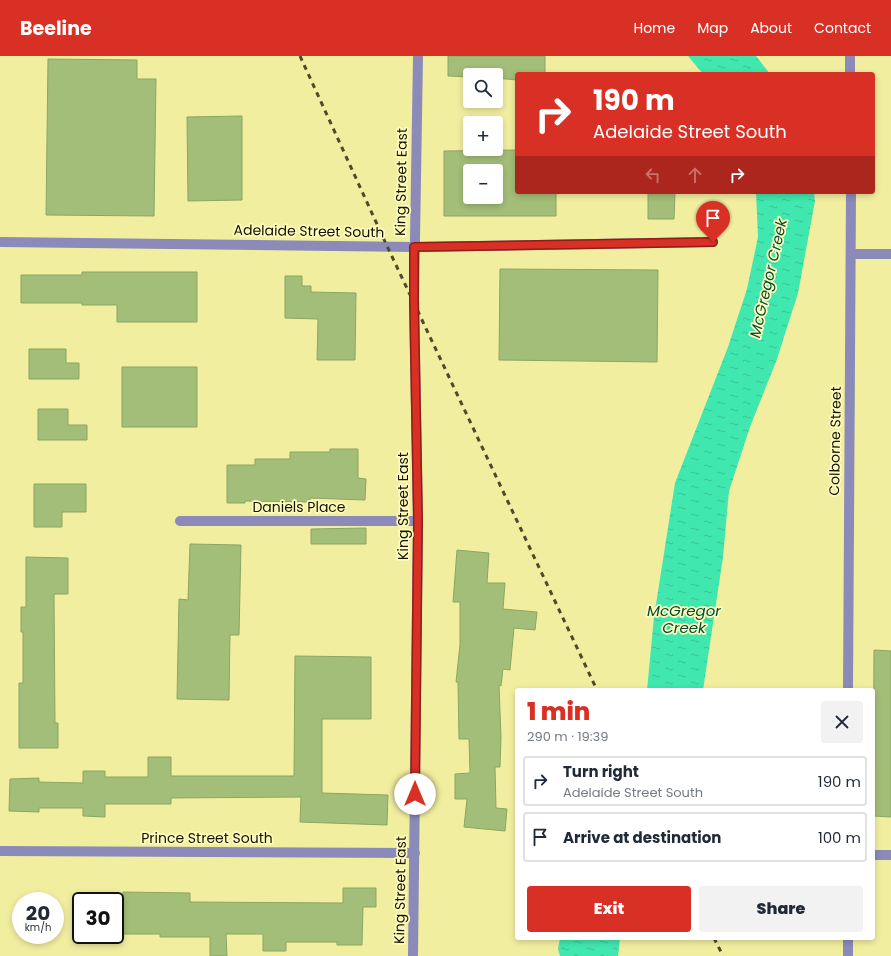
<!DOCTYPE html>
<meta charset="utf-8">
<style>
:root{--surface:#fff;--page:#f2f2f3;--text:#1f2937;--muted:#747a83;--line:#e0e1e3;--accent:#d93025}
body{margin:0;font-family:Poppins,sans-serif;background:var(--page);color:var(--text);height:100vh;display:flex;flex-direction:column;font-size:15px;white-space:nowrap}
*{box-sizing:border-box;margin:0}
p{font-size:13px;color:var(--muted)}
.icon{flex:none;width:22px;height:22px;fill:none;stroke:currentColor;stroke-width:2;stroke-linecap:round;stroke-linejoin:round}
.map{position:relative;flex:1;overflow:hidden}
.panel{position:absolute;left:515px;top:632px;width:360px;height:252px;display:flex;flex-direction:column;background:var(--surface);border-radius:4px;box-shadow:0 2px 6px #0003}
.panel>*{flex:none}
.hud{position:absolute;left:515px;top:16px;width:360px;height:122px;border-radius:4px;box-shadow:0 2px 6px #0003;background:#d93025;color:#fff;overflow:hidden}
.tools{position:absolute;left:463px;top:12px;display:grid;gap:8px}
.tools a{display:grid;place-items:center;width:40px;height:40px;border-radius:4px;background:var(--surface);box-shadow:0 2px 6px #0003;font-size:20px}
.speed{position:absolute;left:12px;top:836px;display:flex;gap:8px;font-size:20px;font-weight:700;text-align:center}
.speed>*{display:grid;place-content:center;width:52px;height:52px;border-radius:50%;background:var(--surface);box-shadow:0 2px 6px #0003;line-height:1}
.speed small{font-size:10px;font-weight:400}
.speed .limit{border:2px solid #111;border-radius:6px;background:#fff;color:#111}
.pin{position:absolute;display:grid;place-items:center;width:34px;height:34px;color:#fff;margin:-41px -17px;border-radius:50% 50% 50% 0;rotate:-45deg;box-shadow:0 0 4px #0007}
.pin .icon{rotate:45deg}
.me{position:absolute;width:44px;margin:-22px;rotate:0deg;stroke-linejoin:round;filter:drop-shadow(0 0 3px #0008)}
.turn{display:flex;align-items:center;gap:14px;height:84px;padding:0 12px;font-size:18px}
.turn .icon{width:52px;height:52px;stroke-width:2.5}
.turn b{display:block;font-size:28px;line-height:34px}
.lanes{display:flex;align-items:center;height:38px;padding:0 12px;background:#0003;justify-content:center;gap:20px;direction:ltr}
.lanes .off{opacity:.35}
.round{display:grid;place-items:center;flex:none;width:42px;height:42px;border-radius:4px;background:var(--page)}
.overview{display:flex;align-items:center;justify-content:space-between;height:68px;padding:0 12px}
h1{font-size:24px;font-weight:800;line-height:30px;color:var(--accent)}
.primary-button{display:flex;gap:8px;margin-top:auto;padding:8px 12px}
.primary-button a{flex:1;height:46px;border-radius:4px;background:var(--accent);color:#fff;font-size:16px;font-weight:800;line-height:46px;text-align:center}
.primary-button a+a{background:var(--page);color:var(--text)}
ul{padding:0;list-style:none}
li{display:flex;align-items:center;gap:12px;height:50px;margin:0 8px 6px;padding:0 4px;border:2px solid var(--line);border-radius:4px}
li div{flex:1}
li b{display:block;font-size:15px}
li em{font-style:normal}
header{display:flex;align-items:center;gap:24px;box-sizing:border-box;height:56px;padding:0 20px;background:var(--accent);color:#fff}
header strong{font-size:19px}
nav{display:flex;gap:22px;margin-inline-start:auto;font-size:14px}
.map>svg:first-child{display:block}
</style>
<header>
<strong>Beeline</strong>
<nav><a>Home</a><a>Map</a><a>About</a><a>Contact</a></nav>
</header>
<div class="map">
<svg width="891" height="900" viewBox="0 0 891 900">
<defs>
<pattern id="water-ripples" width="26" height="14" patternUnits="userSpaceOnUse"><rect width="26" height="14" fill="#40e7af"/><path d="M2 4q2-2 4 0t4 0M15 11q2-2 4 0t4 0" fill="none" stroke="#37c595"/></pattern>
</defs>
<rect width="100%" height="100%" fill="#f2eea0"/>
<path fill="url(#water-ripples)" d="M 688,0 L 756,0 L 770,18 L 703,18 Z
M 756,136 L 814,136 L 815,145 L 798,237 L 777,303 L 750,371 L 729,435 L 723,501 L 703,634 L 647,634 L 654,561 L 675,427 L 728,291 L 747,233 L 758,181 Z
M 560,882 L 620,882 L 618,900 L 560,900 L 558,893 Z"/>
<path fill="#a3be78" stroke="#8ca661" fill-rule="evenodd" d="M 448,0 L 545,0 L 545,18 L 517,18 L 517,24 L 496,22 L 496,19 L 470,19 L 470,21 L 448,20 Z
M 48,3 L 137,4 L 137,23 L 156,23 L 154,160 L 46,159 Z
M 242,60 L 242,144 L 188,145 L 187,61 Z
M 517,94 L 517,136 L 556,136 L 556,160 L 444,160 L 444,95 ZM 470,115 L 496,115 L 496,141 L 470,141 Z
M 648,136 L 675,136 L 674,163 L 648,163 Z
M 500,213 L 658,214 L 657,306 L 499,304 Z
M 82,216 L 197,216 L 197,266 L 117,266 L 117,249 L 82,249 L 82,247 L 21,247 L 21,219 L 82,219 Z
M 285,220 L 302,220 L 302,230 L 311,230 L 311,236 L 356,237 L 355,304 L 317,304 L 318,263 L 285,262 Z
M 29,293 L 66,293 L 66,307 L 79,307 L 79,323 L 29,323 Z
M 122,311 L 197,311 L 197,371 L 122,371 Z
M 38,353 L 68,353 L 68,369 L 87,369 L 87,384 L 38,384 Z
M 330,393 L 358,393 L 358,422 L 366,423 L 365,444 L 310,442 L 310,446 L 245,445 L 245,447 L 227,447 L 227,409 L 255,409 L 255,403 L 290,403 L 290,396 L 330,396 Z
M 34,428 L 86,428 L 86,456 L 62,456 L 62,471 L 34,471 Z
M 366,472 L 366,488 L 311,488 L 311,473 Z
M 190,488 L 241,489 L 239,579 L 230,579 L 229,644 L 177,643 L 179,543 L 188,544 Z
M 457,494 L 489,497 L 487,527 L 505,527 L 503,553 L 537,556 L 535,574 L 514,572 L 510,614 L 503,613 L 501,630 L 499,629 L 501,682 L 500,711 L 495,711 L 496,752 L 507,753 L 505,775 L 464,771 L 467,743 L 455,743 L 455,718 L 470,717 L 469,683 L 459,683 L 458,626 L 456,626 L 460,589 L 460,546 L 453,546 Z
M 26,501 L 68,502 L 68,538 L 54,538 L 55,667 L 58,667 L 58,692 L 19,692 L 19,627 L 23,627 L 23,576 L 21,576 L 21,551 L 26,551 Z
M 874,594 L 891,595 L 891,761 L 873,760 Z
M 295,600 L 371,601 L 371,663 L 322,663 L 322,737 L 388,739 L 387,769 L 300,766 L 301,741 L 171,742 L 171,748 L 105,748 L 105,761 L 83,760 L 83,752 L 39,752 L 39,756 L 9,755 L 10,723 L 39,722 L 39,726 L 83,727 L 83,715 L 105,715 L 105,721 L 148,721 L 148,701 L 171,701 L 171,720 L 294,720 Z
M 343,832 L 376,832 L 376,851 L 363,851 L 362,889 L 337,889 L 337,886 L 286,886 L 286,895 L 263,895 L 263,878 L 226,878 L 227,900 L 210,900 L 210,881 L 160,881 L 160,878 L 123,878 L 123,836 L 190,837 L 190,846 L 343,847 Z"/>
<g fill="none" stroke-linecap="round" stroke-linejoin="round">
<path stroke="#8b8ab9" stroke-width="10" d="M 0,186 L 414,191 L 713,186
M 851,198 L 891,198
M 180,465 L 418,465
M 0,795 L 415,797
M 873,799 L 891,799
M 413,900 L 418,465 L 414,244 L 418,0"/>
<path stroke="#8b8ab9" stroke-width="10" d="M 850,0 L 850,18
M 848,634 L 851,136
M 848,900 L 848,882"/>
<path stroke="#4d4a29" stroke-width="3" stroke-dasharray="5 5" stroke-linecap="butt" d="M 300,0 L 387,190 L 597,634
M 714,882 L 723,900"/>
</g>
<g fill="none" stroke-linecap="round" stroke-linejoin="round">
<g stroke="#8d1f18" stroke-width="10">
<path id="route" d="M 415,738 L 418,465 L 414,244 L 414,191 L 713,186"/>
</g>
<use href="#route" stroke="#d93025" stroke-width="7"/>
</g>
<g text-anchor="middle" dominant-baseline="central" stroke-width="3.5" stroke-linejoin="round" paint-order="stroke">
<g font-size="14" fill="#141200" stroke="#fefbbd">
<text transform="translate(401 126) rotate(-89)">King Street East</text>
<text transform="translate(309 175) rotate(1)">Adelaide Street South</text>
<text transform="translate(835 385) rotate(-89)">Colborne Street</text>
<text transform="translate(403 450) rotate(-90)">King Street East</text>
<text x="299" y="451">Daniels Place</text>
<text x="207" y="782">Prince Street South</text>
<text transform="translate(400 834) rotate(-89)">King Street East</text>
</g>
<g font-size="15" font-style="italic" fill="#014934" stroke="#fefbbd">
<text transform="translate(768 222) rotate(-77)">McGregor Creek</text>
<text x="684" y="554">McGregor<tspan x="684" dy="17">Creek</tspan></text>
</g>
</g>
</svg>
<div class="tools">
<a><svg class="icon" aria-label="search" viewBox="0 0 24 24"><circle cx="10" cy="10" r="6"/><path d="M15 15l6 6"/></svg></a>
<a>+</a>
<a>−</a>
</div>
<div class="speed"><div>20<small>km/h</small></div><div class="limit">30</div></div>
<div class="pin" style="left:713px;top:186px;background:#d93025"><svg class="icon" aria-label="arrive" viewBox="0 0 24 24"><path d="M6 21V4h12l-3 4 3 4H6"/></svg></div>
<svg class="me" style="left:415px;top:738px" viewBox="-20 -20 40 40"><circle r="19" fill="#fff"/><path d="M0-13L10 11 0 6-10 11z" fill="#d93025"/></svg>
<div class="hud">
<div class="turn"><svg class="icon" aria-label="right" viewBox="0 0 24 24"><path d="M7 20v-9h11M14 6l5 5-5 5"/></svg><div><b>190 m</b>Adelaide Street South</div></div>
<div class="lanes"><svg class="icon off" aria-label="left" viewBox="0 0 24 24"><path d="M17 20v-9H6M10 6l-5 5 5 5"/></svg><svg class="icon off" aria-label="ahead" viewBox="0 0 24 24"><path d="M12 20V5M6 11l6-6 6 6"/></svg><svg class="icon" aria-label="right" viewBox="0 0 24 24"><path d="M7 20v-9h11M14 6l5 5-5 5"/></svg></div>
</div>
<section class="panel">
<div class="overview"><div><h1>1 min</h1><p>290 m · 19:39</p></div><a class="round"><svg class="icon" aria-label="close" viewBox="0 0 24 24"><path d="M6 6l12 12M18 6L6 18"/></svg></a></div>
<ul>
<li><svg class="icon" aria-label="right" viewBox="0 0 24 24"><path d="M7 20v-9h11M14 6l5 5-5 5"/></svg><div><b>Turn right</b><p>Adelaide Street South</p></div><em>190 m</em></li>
<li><svg class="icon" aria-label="arrive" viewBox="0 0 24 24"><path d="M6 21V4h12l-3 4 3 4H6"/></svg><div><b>Arrive at destination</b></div><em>100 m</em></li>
</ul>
<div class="primary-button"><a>Exit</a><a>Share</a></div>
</section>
</div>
